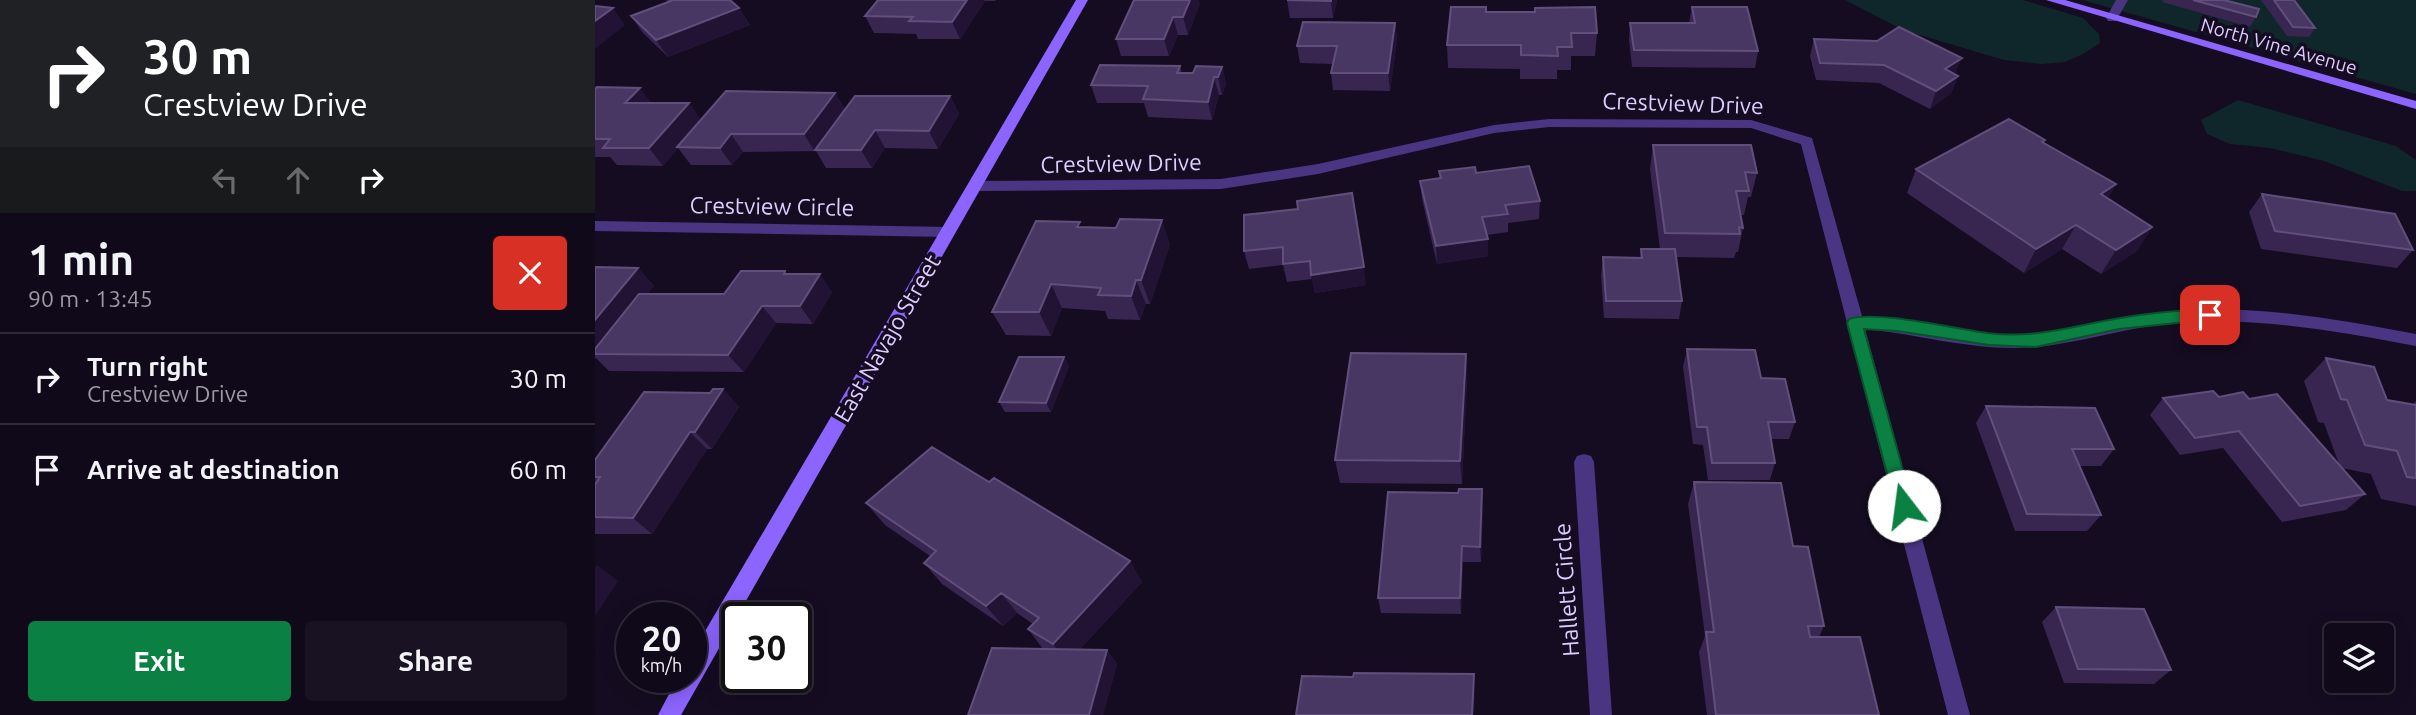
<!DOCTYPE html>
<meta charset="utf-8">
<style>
:root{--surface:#100919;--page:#191222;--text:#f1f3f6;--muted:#9c9aa2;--line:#302a38;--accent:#0b8043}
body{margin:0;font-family:Ubuntu,sans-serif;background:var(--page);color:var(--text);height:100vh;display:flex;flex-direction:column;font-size:26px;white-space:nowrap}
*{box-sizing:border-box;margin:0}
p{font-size:23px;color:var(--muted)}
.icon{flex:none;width:38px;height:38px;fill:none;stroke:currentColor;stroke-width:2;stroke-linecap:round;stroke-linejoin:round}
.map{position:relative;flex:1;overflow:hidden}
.sheet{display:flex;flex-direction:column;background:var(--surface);width:595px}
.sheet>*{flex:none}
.top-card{background:#202124;color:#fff;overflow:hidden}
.fabs{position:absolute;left:1729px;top:623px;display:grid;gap:14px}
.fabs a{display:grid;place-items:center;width:70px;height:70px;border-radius:7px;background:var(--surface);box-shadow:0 4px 18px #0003,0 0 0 2px var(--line);font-size:35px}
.speed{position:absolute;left:21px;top:602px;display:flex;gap:14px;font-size:35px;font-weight:700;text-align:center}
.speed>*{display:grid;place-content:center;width:91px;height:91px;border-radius:50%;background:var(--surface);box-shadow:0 4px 18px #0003,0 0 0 2px var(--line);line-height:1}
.speed small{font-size:18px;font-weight:400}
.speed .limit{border:4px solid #111;border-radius:10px;background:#fff;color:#111}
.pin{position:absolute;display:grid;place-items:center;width:60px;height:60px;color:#fff;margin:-30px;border-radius:14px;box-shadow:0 4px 10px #0006}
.me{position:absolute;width:77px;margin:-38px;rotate:345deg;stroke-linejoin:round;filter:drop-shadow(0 0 5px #0008)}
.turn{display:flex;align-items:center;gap:24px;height:147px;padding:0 28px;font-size:32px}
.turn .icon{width:91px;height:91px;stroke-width:2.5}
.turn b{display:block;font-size:49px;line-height:60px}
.lanes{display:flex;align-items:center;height:66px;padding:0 28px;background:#0003;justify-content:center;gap:35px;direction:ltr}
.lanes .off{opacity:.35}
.round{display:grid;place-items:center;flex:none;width:74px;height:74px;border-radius:7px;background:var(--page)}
.head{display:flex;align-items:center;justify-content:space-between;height:119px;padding:0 28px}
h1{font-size:42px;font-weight:700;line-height:52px}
.cta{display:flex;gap:14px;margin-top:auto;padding:14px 28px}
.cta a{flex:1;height:80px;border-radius:7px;background:var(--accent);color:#fff;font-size:28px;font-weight:700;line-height:80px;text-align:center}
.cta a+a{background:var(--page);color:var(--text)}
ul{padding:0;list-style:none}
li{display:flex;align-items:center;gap:21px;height:91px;padding:0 28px;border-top:2px solid var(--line)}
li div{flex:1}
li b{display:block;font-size:26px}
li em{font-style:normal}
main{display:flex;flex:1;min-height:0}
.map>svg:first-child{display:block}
</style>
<main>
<section class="sheet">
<div class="top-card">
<div class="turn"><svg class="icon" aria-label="right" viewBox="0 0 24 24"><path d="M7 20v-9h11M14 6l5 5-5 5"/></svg><div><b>30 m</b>Crestview Drive</div></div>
<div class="lanes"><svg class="icon off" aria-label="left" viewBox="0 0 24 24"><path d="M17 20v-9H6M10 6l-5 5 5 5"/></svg><svg class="icon off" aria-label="ahead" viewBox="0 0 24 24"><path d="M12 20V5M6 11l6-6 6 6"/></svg><svg class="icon" aria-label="right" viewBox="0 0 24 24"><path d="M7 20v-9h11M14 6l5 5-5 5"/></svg></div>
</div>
<div class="head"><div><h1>1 min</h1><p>90 m · 13:45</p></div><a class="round" style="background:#d93025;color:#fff"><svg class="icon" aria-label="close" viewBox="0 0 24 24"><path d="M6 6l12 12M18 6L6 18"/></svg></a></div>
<ul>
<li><svg class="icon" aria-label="right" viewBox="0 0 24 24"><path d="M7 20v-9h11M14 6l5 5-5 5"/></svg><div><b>Turn right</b><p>Crestview Drive</p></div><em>30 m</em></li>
<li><svg class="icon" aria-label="arrive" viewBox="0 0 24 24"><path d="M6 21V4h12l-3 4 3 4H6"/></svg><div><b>Arrive at destination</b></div><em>60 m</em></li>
</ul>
<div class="cta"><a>Exit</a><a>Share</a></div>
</section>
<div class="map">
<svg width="1821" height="715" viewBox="0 0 1821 715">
<rect width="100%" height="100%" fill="#150c21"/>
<path fill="#0f262b" d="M 1250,0 L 1428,0 L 1488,18 L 1504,34 L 1505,43 L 1488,54 L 1470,62 L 1446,64 L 1409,60 L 1308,30 Z
M 1487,0 L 1821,0 L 1821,94 Z
M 1643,100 L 1801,146 L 1821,160 L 1821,191 L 1807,191 L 1729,161 L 1675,148 L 1635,144 L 1612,134 L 1606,120 Z"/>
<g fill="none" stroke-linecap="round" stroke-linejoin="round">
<path fill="#4a3582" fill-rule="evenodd" d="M 1521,0 L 1533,0 L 1521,21 L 1513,21 L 1511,18 Z
M 954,119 L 1156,120 L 1217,138 L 1267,316 C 1318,321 1369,335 1420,335 C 1473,335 1525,315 1578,311 C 1660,304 1740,319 1821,334 L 1821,346 C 1740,331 1660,316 1577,323 C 1524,328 1472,348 1419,348 C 1369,348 1320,334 1270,329 L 1375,715 L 1353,715 L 1206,144 L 1156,128 L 954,127 L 899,133 L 723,174 L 626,189 L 380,191 L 373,186 L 380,181 L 626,179 L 723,164 L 899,125 Z
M 0,221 L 353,227 L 361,232 L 353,237 L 0,231 Z
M 989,454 L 996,456 L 999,462 L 1017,715 L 995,715 L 979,462 L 982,456 Z"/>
<path fill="#8c64ff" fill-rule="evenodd" d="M 481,0 L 493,0 L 86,715 L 63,715 L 83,677 L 96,677 L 96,655 Z
M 1451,0 L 1470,0 L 1821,101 L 1821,109 Z"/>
</g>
<path fill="#382550" d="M 71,0 L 135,0 L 144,8 L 155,25 L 73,57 L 48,33 L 36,16 L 72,2 Z
M 283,0 L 401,0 L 400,1 L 390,1 L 365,39 L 323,39 L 321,34 L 279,33 L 270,16 Z
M 692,0 L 742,0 L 738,18 L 695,18 Z
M 1568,0 L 1629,0 L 1661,17 L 1655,27 L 1567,2 Z
M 1666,0 L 1699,0 L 1720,28 L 1714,37 L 1692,36 Z
M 605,3 L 593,35 L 583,35 L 574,56 L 526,56 L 521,39 Z
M 1097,7 L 1163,51 L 1160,68 L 1037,67 L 1034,40 L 1035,23 L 1094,23 Z
M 891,12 L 1002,33 L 1000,56 L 976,56 L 976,70 L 962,70 L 962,79 L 925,79 L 925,69 L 853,68 L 852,45 Z
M 800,23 L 802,40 L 795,91 L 738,90 L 736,73 L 738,64 L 705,63 L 702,46 Z
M 1219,39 L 1361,74 L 1363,76 L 1356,93 L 1335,109 L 1284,83 L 1221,80 L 1215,56 Z
M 585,66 L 587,73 L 598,73 L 627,67 L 631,84 L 627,95 L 624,95 L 617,120 L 553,117 L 549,103 L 502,103 L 496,85 Z
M 0,89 L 56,103 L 94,103 L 106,120 L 240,93 L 250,109 L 355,96 L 364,114 L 343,149 L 290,148 L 277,168 L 231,168 L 221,151 L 148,152 L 137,165 L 96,165 L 83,148 L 68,166 L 22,165 L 15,157 L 0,157 Z
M 1450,140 L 1449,143 L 1521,184 L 1513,198 L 1557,227 L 1542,251 L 1506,274 L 1467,249 L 1429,273 L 1312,193 L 1321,169 Z
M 1058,145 L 1162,173 L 1156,197 L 1153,197 L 1149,215 L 1146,215 L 1148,228 L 1143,252 L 1141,252 L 1139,258 L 1081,257 L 1087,301 L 1084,319 L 1009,318 L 1006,275 L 1008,257 L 1045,258 L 1046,249 L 1065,249 L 1055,169 Z
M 844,171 L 881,173 L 945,201 L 944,219 L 913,223 L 913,232 L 892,235 L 893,256 L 842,264 L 827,199 L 825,181 L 845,178 Z
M 1667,194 L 1818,250 L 1802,268 L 1666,249 L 1654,212 Z
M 649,215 L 771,285 L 720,293 L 717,279 L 692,282 L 688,265 L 654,269 L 649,251 Z
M 487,227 L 575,244 L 555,304 L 551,304 L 545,320 L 513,319 L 510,311 L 467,308 L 456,336 L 411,335 L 397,312 Z
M 0,267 L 43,268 L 59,286 L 52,294 L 129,294 L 190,271 L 192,274 L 237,292 L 218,324 L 181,323 L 149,372 L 14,371 L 1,358 L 0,359 Z
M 1092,349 L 1166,378 L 1200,422 L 1194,439 L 1176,439 L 1180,463 L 1175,480 L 1113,480 L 1108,445 L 1098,444 L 1088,367 Z
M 871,354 L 872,378 L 867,484 L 745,483 L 740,460 Z
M 469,357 L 474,366 L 456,412 L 410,412 L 404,402 Z
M 1731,358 L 1792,400 L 1817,405 L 1821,401 L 1821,506 L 1786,499 L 1776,474 L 1747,468 L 1770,494 L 1751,510 L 1687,522 L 1628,448 L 1585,455 L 1555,415 L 1568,398 L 1624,397 L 1654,399 L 1744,464 L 1729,423 L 1723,422 L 1709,381 Z
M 128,389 L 144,407 L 117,449 L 112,449 L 57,534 L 0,534 L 0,460 Z
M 1391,406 L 1519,449 L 1506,466 L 1484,466 L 1506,515 L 1492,531 L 1420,531 L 1381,423 Z
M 394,482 L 535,561 L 547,582 L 485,649 L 512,650 L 522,664 L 508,715 L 373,715 L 448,649 L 433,629 L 438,624 L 422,613 L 408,626 L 347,584 L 329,563 L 335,556 L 290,525 L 271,503 Z
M 1099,482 L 1229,626 L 1224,637 L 1284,715 L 1112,715 L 1104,652 L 1110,636 L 1093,504 Z
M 888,505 L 886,562 L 868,562 L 866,614 L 786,613 L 783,598 Z
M 1461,607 L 1576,670 L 1559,684 L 1469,683 L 1447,622 Z"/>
<path fill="#221335" d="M 372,0 L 389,0 L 390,1 L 365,39 L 357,22 Z
M 595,0 L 604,0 L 605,3 L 593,35 L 588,17 Z
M 736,0 L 742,0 L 738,18 L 736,1 Z
M 18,8 L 30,25 L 0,49 L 0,21 Z
M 144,8 L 155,25 L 73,57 L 61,40 Z
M 578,17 L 583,35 L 574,56 L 569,39 Z
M 800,23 L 802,40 L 795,91 L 793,73 Z
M 1367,58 L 1360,75 L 1350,69 Z
M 627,67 L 631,84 L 627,95 L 623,77 Z
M 1363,76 L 1356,93 L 1335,109 L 1341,91 Z
M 619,77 L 624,95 L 617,120 L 613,102 Z
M 45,88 L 58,105 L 30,103 Z
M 240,93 L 251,110 L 220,150 L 220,152 L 209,134 Z
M 355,96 L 364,114 L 343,149 L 334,131 Z
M 94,103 L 107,121 L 82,147 L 83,148 L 68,166 L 54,148 Z
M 280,130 L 290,148 L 277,168 L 266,150 Z
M 136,134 L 148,152 L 137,165 L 125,148 Z
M 1521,184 L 1507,208 L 1506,194 Z
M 567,220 L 575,244 L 555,304 L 546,280 Z
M 1481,225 L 1467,249 L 1429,273 L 1441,249 Z
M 1557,227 L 1542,251 L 1506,274 L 1521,250 Z
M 893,239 L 893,256 L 842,264 L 841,246 Z
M 769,267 L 771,285 L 720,293 L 716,275 Z
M 43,268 L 59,286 L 4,354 L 0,354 L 0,320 Z
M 225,274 L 237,292 L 218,324 L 205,306 Z
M 541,280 L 551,304 L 545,320 L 536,296 Z
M 456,284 L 467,308 L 456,336 L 444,312 Z
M 167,306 L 181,323 L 149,372 L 133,355 Z
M 871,354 L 872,378 L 867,484 L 865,461 Z
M 469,357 L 474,366 L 456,412 L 451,403 Z
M 128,389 L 144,407 L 117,449 L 100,432 Z
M 95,432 L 112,449 L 57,534 L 38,518 Z
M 887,489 L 888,505 L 886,562 L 885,547 Z
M 867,546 L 868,562 L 866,614 L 865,598 Z
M 535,561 L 547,582 L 472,663 L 458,644 Z
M 2,565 L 23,581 L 0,616 L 0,568 Z
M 406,593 L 422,613 L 408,626 L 391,606 Z
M 512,650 L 522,664 L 508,715 L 494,715 Z
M 879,674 L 880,693 L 879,715 L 877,715 Z"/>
<path fill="#493763" stroke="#614e7b" stroke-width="2" d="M 75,0 L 135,0 L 144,8 L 61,40 L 36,16 L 76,1 Z
M 283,0 L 372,0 L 357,22 L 314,21 L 318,17 L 270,16 Z
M 539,0 L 595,0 L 588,17 L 578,17 L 569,39 L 521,39 Z
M 692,0 L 736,0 L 736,1 Z
M 1598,0 L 1629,0 L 1664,9 L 1661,17 Z
M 1679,0 L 1699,0 L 1720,28 L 1698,27 Z
M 0,6 L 18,8 L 0,21 Z
M 856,7 L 891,7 L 891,12 L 940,12 L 940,8 L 1000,7 L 1002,33 L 976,33 L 977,47 L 962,47 L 963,56 L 926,55 L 926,45 L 852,45 Z
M 1097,7 L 1152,7 L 1163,51 L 1039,50 L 1035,23 L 1100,23 Z
M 708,22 L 800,23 L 793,73 L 736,73 L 742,46 L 702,46 Z
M 1304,27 L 1367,58 L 1350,69 L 1363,76 L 1341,91 L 1289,65 L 1225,63 L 1219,39 L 1282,41 Z
M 505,65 L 585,66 L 582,73 L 598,73 L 601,66 L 627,67 L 623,77 L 619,77 L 613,102 L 548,99 L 553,86 L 496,85 Z
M 2,87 L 45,88 L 30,103 L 94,103 L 54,148 L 8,148 L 15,139 L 0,139 L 0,89 Z
M 131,91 L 240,93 L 209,134 L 136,134 L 125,148 L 82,147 Z
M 260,96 L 355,96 L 334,131 L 280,130 L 266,150 L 220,150 Z
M 1414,119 L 1450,140 L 1447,142 L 1521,184 L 1506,194 L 1557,227 L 1521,250 L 1481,225 L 1441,249 L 1321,169 Z
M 1058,145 L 1156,145 L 1162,173 L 1150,172 L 1154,191 L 1141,191 L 1148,228 L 1144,227 L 1145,234 L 1070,233 Z
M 934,166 L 945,201 L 910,205 L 913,214 L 887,217 L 893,239 L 841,246 L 825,181 L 846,178 L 844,171 L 880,167 L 881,173 Z
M 757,193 L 769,267 L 716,275 L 715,261 L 688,264 L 688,247 L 649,251 L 649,215 L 703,209 L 702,201 Z
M 1667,194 L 1800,214 L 1818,250 L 1680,231 Z
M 525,219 L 567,220 L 546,280 L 541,280 L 536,296 L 503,295 L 506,288 L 456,284 L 444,312 L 397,312 L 441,221 L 485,222 L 482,227 L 521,228 Z
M 1046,249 L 1080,249 L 1087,301 L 1011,301 L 1008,257 L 1047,258 Z
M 0,267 L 43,268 L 0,320 Z
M 146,271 L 190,271 L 189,274 L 225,274 L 205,306 L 167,306 L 133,355 L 0,354 L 0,349 L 44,294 L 129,294 Z
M 1092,349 L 1160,350 L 1166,378 L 1190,379 L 1200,422 L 1173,422 L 1180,463 L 1117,463 L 1112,427 L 1102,427 Z
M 756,353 L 871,354 L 865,461 L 740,460 Z
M 424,357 L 469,357 L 451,403 L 404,402 Z
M 1731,358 L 1779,367 L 1792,400 L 1821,405 L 1821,478 L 1812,477 L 1802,451 L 1770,445 L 1752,400 L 1746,399 Z
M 118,389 L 128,389 L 100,432 L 95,432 L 38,518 L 0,517 L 0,485 L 5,477 L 0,477 L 0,460 L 49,392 L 115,393 Z
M 1618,391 L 1624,397 L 1648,392 L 1654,399 L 1682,394 L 1770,494 L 1705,506 L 1644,431 L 1600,438 L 1568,398 Z
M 1391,406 L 1500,408 L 1519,449 L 1477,449 L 1506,515 L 1432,514 Z
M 337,447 L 394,482 L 399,478 L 535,561 L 458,644 L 433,629 L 444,618 L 406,593 L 391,606 L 329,563 L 341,551 L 271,503 Z
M 1099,482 L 1186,483 L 1198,546 L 1213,547 L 1229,626 L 1213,626 L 1215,637 L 1265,637 L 1284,715 L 1121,715 L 1111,632 L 1119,632 Z
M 864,489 L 887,489 L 885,547 L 867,546 L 865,598 L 783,598 L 793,492 L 863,493 Z
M 1461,607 L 1549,609 L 1576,670 L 1483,669 Z
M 397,648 L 512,650 L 494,715 L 373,715 Z
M 759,673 L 879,674 L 877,715 L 701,715 L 707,676 L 758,677 Z"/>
<path fill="#0b8043" stroke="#07532c" stroke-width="2" d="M 1615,309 L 1621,311 L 1623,315 L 1621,319 L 1524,329 L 1441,347 L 1394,345 L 1302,331 L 1269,329 L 1318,506 L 1315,511 L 1309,513 L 1302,511 L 1252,323 L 1254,319 C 1282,310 1360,329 1392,333 C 1442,339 1477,326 1525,318 C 1555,313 1585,310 1615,309 Z"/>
<g text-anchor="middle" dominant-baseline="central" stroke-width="7" stroke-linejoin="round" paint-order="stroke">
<g font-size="19" fill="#decdff" stroke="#150c21">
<text transform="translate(1684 46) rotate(16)">North Vine Avenue</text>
</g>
<g font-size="23" fill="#decdff" stroke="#150c21">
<text transform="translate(1088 103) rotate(2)">Crestview Drive</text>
<text transform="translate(526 163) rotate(-1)">Crestview Drive</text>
<text transform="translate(177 206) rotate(1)">Crestview Circle</text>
<text transform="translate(292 338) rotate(-60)">East Navajo Street</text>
<text transform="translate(971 590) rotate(-94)">Hallett Circle</text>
</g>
</g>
</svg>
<div class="fabs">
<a><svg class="icon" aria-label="layers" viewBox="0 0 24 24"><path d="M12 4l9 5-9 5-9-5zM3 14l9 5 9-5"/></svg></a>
</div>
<div class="speed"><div>20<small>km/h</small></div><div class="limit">30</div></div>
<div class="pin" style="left:1615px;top:315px;background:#d93025"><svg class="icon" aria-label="arrive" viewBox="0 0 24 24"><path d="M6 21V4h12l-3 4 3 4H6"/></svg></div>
<svg class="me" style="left:1309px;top:506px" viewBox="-20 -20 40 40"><circle r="19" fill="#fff"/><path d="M0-13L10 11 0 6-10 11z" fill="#0b8043"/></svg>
</div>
</main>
